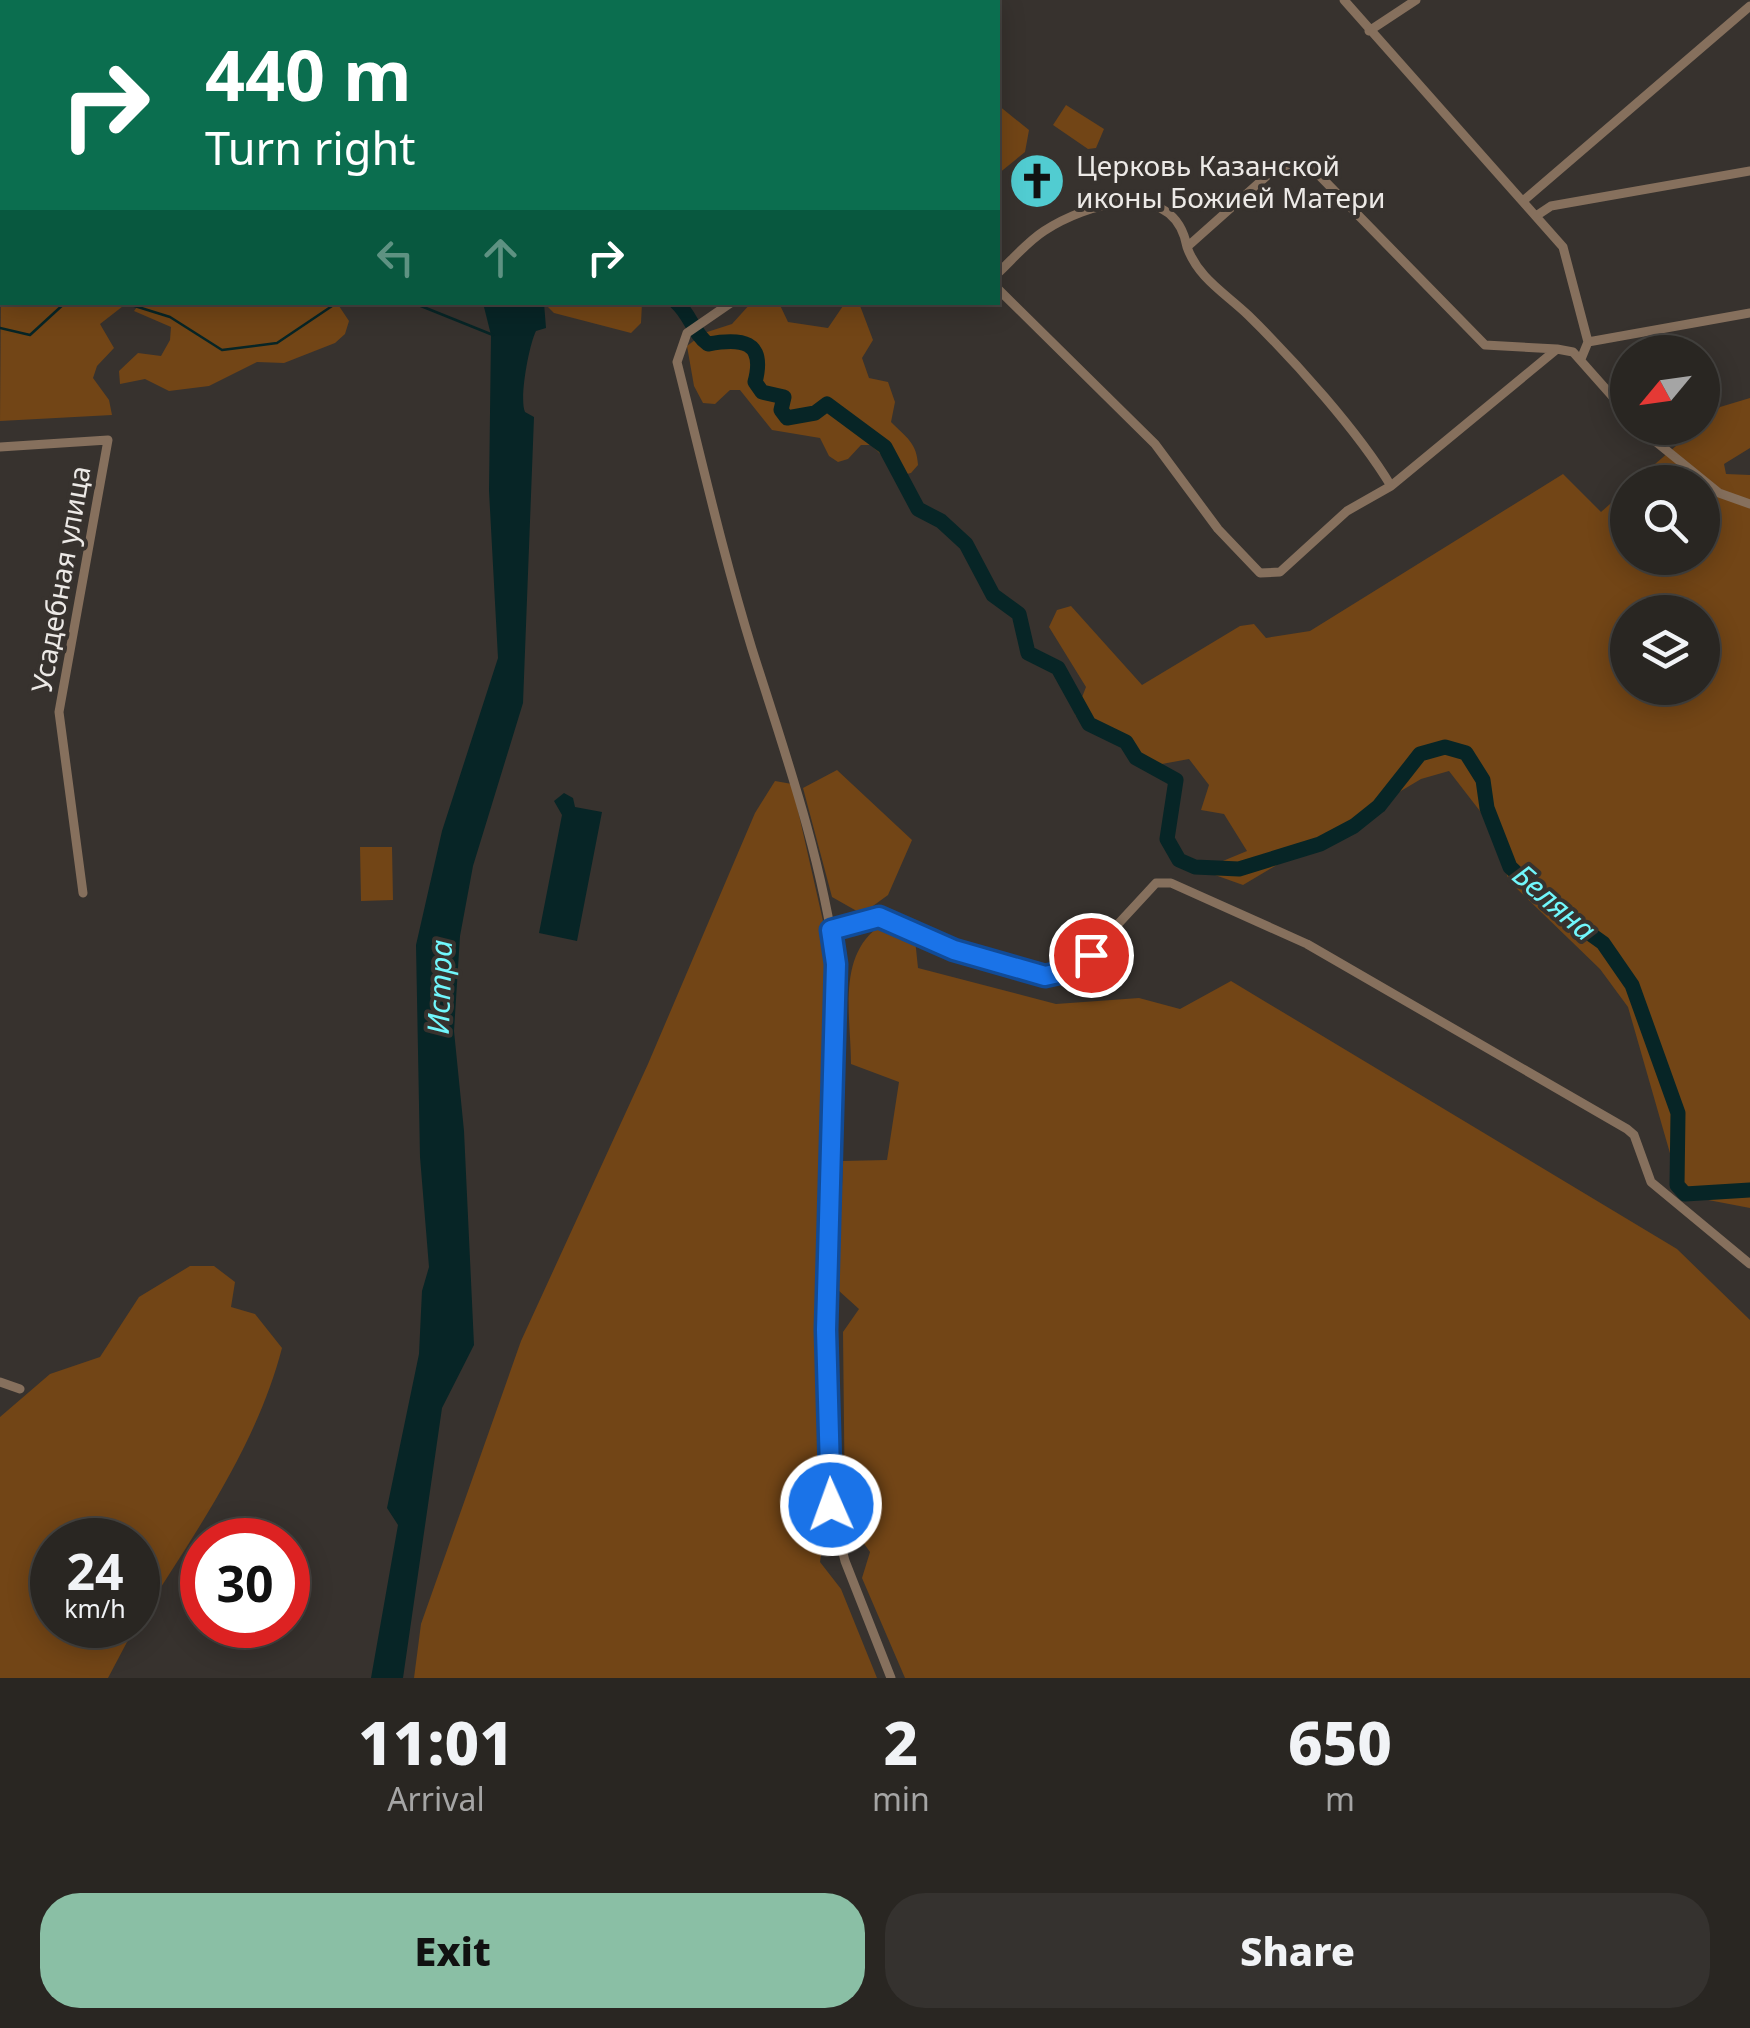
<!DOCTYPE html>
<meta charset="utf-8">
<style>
:root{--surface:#292622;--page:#35322f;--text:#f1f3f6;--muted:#a5a5a5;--line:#454340;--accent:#8abfa5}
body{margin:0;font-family:"Noto Sans",sans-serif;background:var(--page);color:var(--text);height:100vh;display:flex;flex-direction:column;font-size:38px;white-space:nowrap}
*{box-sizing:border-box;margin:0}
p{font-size:32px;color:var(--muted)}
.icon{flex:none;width:55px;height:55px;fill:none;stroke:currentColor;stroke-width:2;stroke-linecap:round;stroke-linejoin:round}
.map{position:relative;height:1678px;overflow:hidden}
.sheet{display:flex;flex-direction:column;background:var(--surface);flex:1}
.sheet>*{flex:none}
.banner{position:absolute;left:0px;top:0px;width:1000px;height:305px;box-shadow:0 5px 25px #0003,0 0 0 2px var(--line);background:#0b6e4f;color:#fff;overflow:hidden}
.needle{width:65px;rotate:241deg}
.fabs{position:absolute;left:1610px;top:335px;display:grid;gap:20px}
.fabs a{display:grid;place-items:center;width:110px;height:110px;border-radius:50%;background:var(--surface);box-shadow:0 5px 25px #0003,0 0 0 2px var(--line);font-size:50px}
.speed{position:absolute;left:30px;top:1518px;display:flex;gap:20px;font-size:50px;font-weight:700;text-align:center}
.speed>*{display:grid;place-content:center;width:130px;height:130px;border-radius:50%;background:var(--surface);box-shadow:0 5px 25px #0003,0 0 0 2px var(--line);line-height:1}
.speed small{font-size:25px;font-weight:400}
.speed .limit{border:15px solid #d22;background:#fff;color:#111}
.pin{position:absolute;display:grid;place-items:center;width:85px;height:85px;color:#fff;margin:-42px;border:5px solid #fff;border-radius:50%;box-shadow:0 2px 10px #0007}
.me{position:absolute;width:110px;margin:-55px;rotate:358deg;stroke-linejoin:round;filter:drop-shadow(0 0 8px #0008)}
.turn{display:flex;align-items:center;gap:35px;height:210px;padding:0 40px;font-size:45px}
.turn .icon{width:130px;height:130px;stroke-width:2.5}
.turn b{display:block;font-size:70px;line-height:85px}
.lanes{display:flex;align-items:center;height:95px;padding:0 40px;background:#0003;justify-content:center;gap:50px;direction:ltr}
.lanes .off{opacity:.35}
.eta{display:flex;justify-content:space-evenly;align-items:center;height:170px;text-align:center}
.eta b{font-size:60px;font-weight:800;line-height:70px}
.cta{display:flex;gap:20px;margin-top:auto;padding:20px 40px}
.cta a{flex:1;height:115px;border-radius:40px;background:var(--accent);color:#111;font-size:40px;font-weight:800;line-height:115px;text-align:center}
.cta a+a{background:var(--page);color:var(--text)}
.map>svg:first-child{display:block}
</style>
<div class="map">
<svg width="1750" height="1678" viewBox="0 0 1750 1678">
<rect width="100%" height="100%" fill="#37322e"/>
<path fill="#724516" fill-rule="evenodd" d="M 1,0 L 565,0 L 2,2 L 2,19 Z
M 998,105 L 1029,130 L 1025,152 L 998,174 Z
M 1066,105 L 1104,129 L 1096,148 L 1088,149 L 1053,125 Z
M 2,154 L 2,302 L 127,303 L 100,324 L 114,348 L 97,366 L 93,378 L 109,400 L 112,415 L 0,421 Z
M 140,303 L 337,303 L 349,321 L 345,334 L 335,343 L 284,363 L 257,362 L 209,386 L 169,391 L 145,379 L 120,384 L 119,371 L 138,353 L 161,356 L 170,340 L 171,327 L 134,311 Z
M 544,303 L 642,303 L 641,323 L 631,333 L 554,313 Z
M 751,303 L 779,303 L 788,322 L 828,328 L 845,303 L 859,303 L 873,340 L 862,358 L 869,378 L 888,382 L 895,402 L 891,422 C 906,437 917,443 918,465 L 911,473 L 902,475 L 871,445 L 861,445 L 848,459 L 838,462 L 829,456 L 820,438 L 772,430 L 740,390 L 730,390 L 715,404 L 703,403 L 694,386 L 687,346 L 704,333 L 732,324 Z
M 1750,398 L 1750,448 L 1724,464 L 1726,474 L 1750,475 L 1750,1208 L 1682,1195 L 1628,1007 L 1600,969 L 1509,881 L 1490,824 L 1449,771 L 1421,779 L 1243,885 L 1201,870 L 1247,851 L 1224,814 L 1201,810 L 1209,785 L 1189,759 L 1151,766 L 1075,715 L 1086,687 L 1049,627 L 1057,610 L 1071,606 L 1142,685 L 1240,626 L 1254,624 L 1266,638 L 1310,631 L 1563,474 L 1601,512 L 1627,489 L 1628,558 L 1702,558 L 1702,482 L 1634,482 L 1697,428 L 1702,428 L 1720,407 ZM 1628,612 L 1702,612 L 1702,688 L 1628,688 Z
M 837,770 L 912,840 L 888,895 L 862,914 L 832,897 L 803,788 Z
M 775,781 L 792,784 L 828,943 L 824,1537 L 820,1562 L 841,1589 L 877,1678 L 414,1678 L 421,1624 L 521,1341 L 648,1064 L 755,813 Z
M 360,847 L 392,847 L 393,900 L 361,901 Z
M 877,928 L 915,939 L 918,968 L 1056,1004 L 1139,998 L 1180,1009 L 1231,981 L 1677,1249 L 1750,1320 L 1750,1678 L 905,1678 L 862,1578 L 870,1552 L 845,1517 L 843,1332 L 859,1309 L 838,1290 L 843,1161 L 887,1160 L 899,1082 L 851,1064 C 851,1018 837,959 877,928 Z
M 190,1266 L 214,1266 L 235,1282 L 231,1307 L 255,1314 L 282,1348 C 256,1448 193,1536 138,1623 L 138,1540 L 52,1540 L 52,1625 L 136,1625 L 108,1678 L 0,1678 L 0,1417 L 50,1374 L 100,1357 L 139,1297 Z"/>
<path fill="#072526" d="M 483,303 L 544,303 L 546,328 L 536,331 C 529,345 519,399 525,412 L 534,417 L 523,703 L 473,866 L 460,936 L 454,1031 L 464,1131 L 474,1345 L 442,1408 L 403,1678 L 371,1678 L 398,1525 L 387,1508 L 419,1354 L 422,1291 L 429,1267 L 420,1157 L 416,945 L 442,831 L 498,658 L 489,491 L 491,335 Z
M 564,793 L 573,798 L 575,807 L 602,812 L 577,941 L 539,933 L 562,815 L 554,801 Z"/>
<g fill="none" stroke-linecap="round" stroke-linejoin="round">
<path stroke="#072526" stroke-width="2.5" d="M 122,302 L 170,317 L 222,350 L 277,343 L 338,302
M 411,302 L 493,335
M 0,328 L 30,335 L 66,302"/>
<path stroke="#072526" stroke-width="15" d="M 630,0 L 631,2
M 676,302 C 691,315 693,333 708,344 C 741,338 766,340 755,382 L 762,392 L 784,397 L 781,410 L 787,418 L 815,413 L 827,404 L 885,447 L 918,509 L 941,521 L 966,544 L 993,595 L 1019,614 L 1028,653 L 1058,668 L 1089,724 L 1126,742 L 1136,758 L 1176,780 L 1167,839 L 1179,860 L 1195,867 L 1239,869 L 1320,844 L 1354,826 L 1379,806 L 1420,754 L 1445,747 L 1466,753 L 1483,780 L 1487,808 L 1510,867 L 1554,908 L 1603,943 L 1632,985 L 1678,1113 L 1677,1185 L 1685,1194 L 1750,1190"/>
<path stroke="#86705d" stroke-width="9" d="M 1344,0 L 1563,247 L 1588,342 L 1581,359
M 1369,31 L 1416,0
M 1523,201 L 1750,6
M 1536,216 L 1551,206 L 1750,171
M 998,273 C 1012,260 1027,242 1044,231 C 1085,204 1174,176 1187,247
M 998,289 L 1155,444 L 1218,529 L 1260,573 L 1280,572 L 1347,511 L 1391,486 C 1358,431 1294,360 1248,315 C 1225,293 1198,278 1187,247 L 1270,173 L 1292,163 L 1316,172 L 1485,345 L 1557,349
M 732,302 L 687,333 L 677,362 C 701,457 723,555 752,649 C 785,753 821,855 836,964 L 826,1330 L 831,1505 L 845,1561 L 891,1678
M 1588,342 L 1750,313
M 1639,428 L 1719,493 L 1750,504
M 0,447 L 108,440 L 59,712 L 83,893
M 1391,486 L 1557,349 L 1573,352 L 1628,414
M 831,930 L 879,917 L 953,950 L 1054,976 L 1082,963 L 1156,883 L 1171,883 L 1307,944 L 1627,1129 L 1634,1135 L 1651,1182 L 1750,1264
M 0,1382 L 20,1389"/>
</g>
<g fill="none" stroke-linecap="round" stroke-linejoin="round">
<g stroke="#114b97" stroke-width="25">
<path id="route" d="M 831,1505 L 826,1330 L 836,964 L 831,930 L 879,917 L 954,950 L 1045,976 L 1072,970 L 1091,955"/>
</g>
<use href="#route" stroke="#1a73e8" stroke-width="18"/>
</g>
<defs>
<g id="church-disc" transform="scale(2.875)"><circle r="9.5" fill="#51ccd1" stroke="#37322e"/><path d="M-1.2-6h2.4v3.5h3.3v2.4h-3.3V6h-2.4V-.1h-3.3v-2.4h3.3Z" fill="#111"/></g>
</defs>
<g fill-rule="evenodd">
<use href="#church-disc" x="1037" y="181"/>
</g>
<g text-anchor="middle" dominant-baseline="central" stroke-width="8" stroke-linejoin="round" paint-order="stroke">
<g font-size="28" fill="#ece9e6" stroke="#37322e" text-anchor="start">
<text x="1076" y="165">Церковь Казанской<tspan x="1076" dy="32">иконы Божией Матери</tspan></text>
</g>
<g font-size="28" fill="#ece9e6" stroke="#37322e">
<text transform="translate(60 579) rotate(-80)">Усадебная улица</text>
</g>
<g font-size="30" font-style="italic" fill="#71f7fc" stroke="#37322e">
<text transform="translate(1555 902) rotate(41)">Беляна</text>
<text transform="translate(439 987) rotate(-88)">Истра</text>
</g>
</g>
</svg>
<div class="fabs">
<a><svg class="needle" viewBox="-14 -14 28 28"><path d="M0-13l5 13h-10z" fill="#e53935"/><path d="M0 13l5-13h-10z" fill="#a5a5a5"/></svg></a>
<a><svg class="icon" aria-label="search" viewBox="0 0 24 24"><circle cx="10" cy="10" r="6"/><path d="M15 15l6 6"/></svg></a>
<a><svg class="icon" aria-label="layers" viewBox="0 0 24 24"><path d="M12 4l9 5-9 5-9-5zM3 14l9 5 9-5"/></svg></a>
</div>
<div class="speed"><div>24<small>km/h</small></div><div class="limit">30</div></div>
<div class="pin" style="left:1091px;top:955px;background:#d93025"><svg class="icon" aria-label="arrive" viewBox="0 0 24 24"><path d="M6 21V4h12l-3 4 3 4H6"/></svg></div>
<svg class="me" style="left:831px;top:1505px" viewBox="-20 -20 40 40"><circle r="17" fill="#1a73e8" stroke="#fff" stroke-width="3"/><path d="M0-11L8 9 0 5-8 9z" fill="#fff"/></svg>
<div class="banner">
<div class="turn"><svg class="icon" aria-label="right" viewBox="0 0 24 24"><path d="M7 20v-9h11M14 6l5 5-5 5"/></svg><div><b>440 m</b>Turn right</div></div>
<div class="lanes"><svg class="icon off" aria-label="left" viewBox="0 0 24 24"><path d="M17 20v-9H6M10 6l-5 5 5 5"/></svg><svg class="icon off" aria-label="ahead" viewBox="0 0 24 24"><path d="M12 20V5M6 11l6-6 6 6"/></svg><svg class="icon" aria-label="right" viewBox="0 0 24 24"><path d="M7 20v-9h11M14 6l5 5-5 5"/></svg></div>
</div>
</div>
<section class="sheet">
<div class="eta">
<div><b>11:01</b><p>Arrival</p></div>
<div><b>2</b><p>min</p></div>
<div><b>650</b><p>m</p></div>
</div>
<div class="cta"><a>Exit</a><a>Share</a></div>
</section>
